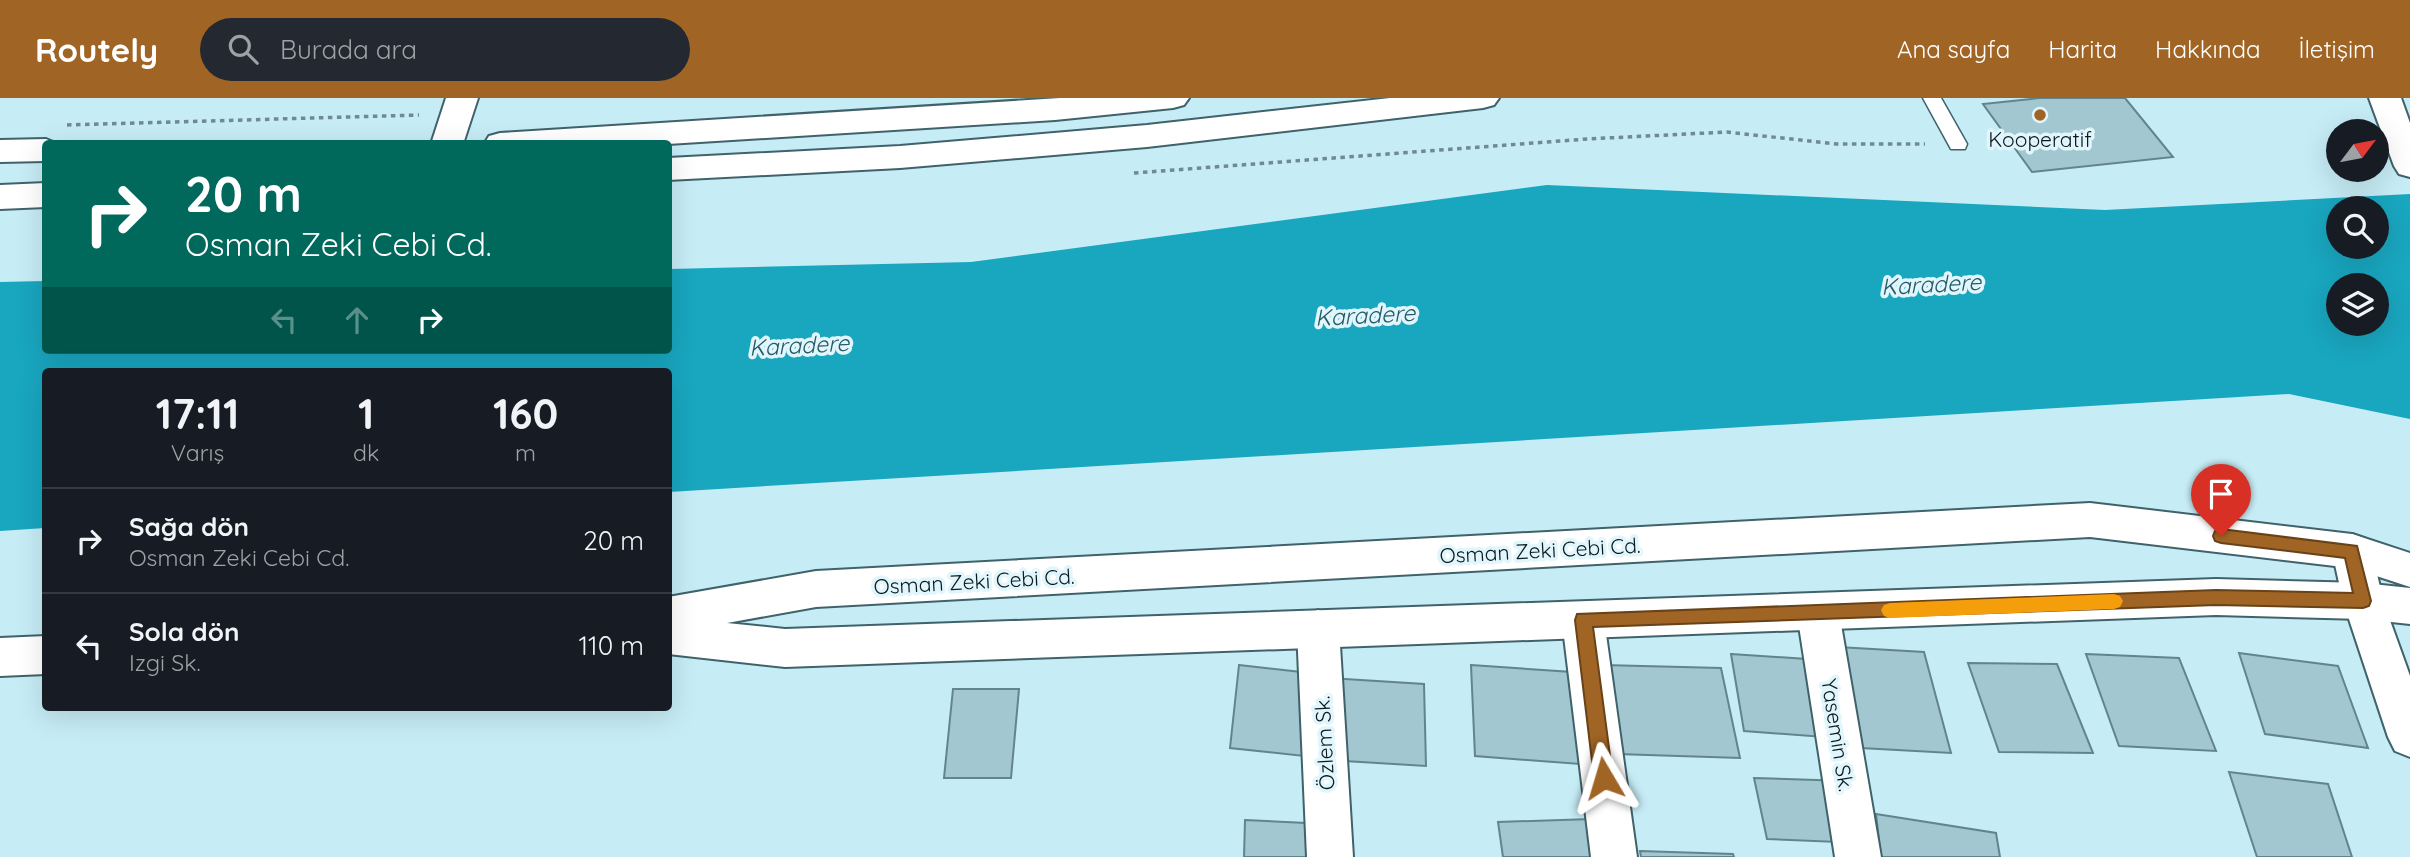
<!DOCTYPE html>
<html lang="tr">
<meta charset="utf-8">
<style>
:root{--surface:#171b24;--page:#242831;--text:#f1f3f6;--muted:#9ea1a6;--line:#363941;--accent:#a06525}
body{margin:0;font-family:Quicksand,sans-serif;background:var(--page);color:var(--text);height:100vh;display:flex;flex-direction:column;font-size:26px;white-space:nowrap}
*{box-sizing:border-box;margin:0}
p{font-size:23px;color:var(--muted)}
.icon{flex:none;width:38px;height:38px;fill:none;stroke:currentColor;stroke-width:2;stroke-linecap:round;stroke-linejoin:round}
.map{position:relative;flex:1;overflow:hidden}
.drawer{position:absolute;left:42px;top:270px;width:630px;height:343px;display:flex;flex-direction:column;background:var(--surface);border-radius:7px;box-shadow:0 7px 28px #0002}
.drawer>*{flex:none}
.hud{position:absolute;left:42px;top:42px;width:630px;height:214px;border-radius:7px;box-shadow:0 7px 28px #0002;background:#00695c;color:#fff;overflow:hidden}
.needle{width:46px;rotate:58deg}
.fabs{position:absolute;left:2326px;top:21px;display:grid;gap:14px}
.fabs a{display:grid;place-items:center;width:63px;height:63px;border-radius:50%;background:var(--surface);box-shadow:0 7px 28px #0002;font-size:35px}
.pin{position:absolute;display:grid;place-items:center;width:60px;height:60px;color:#fff;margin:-72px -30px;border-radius:50% 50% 50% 0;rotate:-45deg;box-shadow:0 0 7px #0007}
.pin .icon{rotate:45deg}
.me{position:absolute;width:77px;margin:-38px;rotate:353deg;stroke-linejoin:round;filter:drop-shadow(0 0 5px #0008)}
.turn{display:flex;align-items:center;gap:24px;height:147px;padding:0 28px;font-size:32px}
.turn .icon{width:91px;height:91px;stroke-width:2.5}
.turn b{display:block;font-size:49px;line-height:60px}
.lanes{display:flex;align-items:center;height:66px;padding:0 28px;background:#0003;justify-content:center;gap:35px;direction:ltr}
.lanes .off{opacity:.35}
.eta{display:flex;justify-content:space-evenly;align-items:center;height:119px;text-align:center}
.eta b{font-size:42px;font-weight:700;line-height:49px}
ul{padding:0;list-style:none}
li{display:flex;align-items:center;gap:21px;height:105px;padding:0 28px;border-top:2px solid var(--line)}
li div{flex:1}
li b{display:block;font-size:26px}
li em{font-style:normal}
header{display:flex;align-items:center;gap:42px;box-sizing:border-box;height:98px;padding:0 35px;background:var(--accent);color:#fff}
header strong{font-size:33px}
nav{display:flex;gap:38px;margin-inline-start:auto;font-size:24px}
.search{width:490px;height:63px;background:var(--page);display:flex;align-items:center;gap:18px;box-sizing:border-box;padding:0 24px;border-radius:38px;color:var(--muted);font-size:26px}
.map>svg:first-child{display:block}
</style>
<header>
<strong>Routely</strong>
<div class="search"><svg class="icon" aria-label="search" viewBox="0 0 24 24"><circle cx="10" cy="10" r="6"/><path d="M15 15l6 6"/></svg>Burada ara</div>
<nav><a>Ana sayfa</a><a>Harita</a><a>Hakkında</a><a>İletişim</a></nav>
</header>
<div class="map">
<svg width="2410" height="759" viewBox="0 0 2410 759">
<rect width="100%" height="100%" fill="#c6ecf5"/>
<path fill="#19a6bf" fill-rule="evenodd" d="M 1547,87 L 2105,112 L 2410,96 L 2410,321 L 2289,296 L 669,394 L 668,273 L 46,273 L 45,430 L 0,433 L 0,184 L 45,183 L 46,252 L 668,252 L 669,171 L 971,164 ZM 2338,110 L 2376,110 L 2376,149 L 2338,149 ZM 2338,187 L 2376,187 L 2376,226 L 2338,226 Z"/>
<path fill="#a2c7d0" stroke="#62858d" stroke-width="2" d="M 2040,0 L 2125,0 L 2173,59 L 2032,74 L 1983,6 Z
M 1838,549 L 1924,554 L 1951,655 L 1861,650 Z
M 2239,555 L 2338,568 L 2368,650 L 2265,636 Z
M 1731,556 L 1807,561 L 1824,639 L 1744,633 Z
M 2086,556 L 2179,560 L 2216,653 L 2119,648 Z
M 1968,565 L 2057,566 L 2093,655 L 1999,654 Z
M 1239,567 L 1310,575 L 1304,658 L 1230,650 Z
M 1471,567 L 1572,574 L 1580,666 L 1475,658 Z
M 1603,567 L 1721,570 L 1740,660 L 1617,656 Z
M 1329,580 L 1424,586 L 1426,668 L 1328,662 Z
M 953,591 L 1019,591 L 1011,680 L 944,680 Z
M 2229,674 L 2328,686 L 2352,759 L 2257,759 Z
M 1754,680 L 1847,683 L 1862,745 L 1767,741 Z
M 1876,716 L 1996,735 L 2000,759 L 1881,759 Z
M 1591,721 L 1599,759 L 1503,759 L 1498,724 Z
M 1245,722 L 1306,725 L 1306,759 L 1244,759 Z
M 1640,753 L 1733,756 L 1734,759 L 1641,759 Z"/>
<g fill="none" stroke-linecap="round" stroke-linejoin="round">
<g stroke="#40626a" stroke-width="3">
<path id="lane" d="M 1923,0 L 1941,0 L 1967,46 L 1965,51 L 1951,51 Z"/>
</g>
<g stroke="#40626a" stroke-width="4">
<path id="street" d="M 446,0 L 478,0 L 463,46 L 431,46 Z
M 2352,436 L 2366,441 L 2372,453 L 2383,503 L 2410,578 L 2410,659 L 2395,653 L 2388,639 L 2343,503 L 2332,453 L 2338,441 Z
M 1818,497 L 1833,502 L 1839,515 L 1881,759 L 1835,759 L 1797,515 L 1803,502 Z
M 1583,504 L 1598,509 L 1604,522 L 1637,759 L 1591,759 L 1562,522 L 1568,509 Z
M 1318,512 L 1333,518 L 1339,531 L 1353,759 L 1307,759 L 1297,531 L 1303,518 Z"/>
</g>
<g stroke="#40626a" stroke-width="4">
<path id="secondary" d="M 1060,0 L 1189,0 L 1184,7 L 1173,10 L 1055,22 L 668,46 L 484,46 L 489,38 L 500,35 Z
M 1390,0 L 1499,0 L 1494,7 L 1483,10 L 1147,49 L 900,70 L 668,82 L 668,60 L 900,48 L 1147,27 Z
M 46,41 L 58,46 L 46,46 L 46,63 L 0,64 L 0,42 Z
M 46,85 L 46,109 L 0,111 L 0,87 Z
M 2090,405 L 2352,436 L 2410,455 L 2410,489 L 2352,470 L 2090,439 L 816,509 L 727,525 L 785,531 L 2216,481 L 2363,485 L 2410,490 L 2410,526 L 2363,521 L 2216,517 L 785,569 L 668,556 L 668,499 L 816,473 Z
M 46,538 L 46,576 L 0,578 L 0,540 Z"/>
</g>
<g stroke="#40626a" stroke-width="4">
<path id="primary" d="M 2369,0 L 2401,0 L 2410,25 L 2410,79 L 2399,76 L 2394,68 Z"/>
</g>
<path stroke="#6f8a91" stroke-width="3.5" stroke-dasharray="4.5 4.5" stroke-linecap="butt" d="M 67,27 L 419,17
M 1134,75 L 1587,41 L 1727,34 L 1836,46 L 1925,46"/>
<use href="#lane" fill="#fff" fill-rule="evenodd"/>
<use href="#street" fill="#fff" fill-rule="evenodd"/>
<use href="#secondary" fill="#fff" fill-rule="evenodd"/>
<use href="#primary" fill="#fff" fill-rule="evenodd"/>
</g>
<path fill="#a06525" stroke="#684218" stroke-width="2" d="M 2221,431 L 2357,448 L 2371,503 L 2369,508 L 2363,510 L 2216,507 L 1593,529 L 1613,680 L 1610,686 L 1604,689 L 1597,686 L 1594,680 L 1575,522 L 1577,516 L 2216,492 L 2353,495 L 2345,460 L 2221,445 L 2215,443 L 2213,438 L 2215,433 Z"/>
<path fill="#f59e0b" d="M 2114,496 L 2120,498 L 2123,503 L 2120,509 L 2114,511 L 1890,520 L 1884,518 L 1881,512 L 1884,507 L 1890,505 Z"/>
<circle fill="#a06525" stroke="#e0f6fc" stroke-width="2.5" cx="2040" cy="17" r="7"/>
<g text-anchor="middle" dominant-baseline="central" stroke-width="7" stroke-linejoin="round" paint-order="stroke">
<g font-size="21" fill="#0c1a1e" stroke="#e0f6fc">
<text x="2040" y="41">Kooperatif</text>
</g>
<g font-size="21" fill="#0c1a1e" stroke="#e0f6fc">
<text transform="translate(1540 452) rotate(-3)">Osman Zeki Cebi Cd.</text>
<text transform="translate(974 483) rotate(-3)">Osman Zeki Cebi Cd.</text>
<text transform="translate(1838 637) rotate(81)">Yasemin Sk.</text>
<text transform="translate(1324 645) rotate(-93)">Özlem Sk.</text>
</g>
<g font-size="23" font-style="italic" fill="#275a66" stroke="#e0f6fc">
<text transform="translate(1931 186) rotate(-3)">Karadere</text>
<text transform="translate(1365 217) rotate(-3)">Karadere</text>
<text transform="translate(799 247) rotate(-3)">Karadere</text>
</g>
</g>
</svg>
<div class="fabs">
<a><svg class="needle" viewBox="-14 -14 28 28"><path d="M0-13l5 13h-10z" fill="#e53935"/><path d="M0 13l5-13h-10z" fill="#9ea1a6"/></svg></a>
<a><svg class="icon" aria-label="search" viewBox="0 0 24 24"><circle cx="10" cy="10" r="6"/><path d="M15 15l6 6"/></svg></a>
<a><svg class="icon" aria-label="layers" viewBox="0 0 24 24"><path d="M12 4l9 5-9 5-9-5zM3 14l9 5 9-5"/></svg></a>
</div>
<div class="pin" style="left:2221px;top:438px;background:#d93025"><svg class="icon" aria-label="arrive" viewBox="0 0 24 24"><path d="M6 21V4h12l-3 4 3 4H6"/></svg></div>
<svg class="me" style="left:1604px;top:680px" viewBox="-20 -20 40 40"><path d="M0-17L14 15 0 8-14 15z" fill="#a06525" stroke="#fff" stroke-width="4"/></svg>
<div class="hud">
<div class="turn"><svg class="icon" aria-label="right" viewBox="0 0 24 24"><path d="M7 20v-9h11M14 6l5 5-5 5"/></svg><div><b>20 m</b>Osman Zeki Cebi Cd.</div></div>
<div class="lanes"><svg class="icon off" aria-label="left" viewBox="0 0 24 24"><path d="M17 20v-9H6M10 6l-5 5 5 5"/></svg><svg class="icon off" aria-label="ahead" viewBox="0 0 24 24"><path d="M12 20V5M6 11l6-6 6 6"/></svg><svg class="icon" aria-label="right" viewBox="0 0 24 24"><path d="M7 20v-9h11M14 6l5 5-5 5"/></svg></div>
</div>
<section class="drawer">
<div class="eta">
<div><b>17:11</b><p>Varış</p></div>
<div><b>1</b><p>dk</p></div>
<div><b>160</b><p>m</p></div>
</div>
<ul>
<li><svg class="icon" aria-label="right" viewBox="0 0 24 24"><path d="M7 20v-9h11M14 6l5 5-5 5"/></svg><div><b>Sağa dön</b><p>Osman Zeki Cebi Cd.</p></div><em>20 m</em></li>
<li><svg class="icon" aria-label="left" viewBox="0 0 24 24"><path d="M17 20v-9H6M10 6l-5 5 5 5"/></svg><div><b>Sola dön</b><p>Izgi Sk.</p></div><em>110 m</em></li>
</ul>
</section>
</div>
